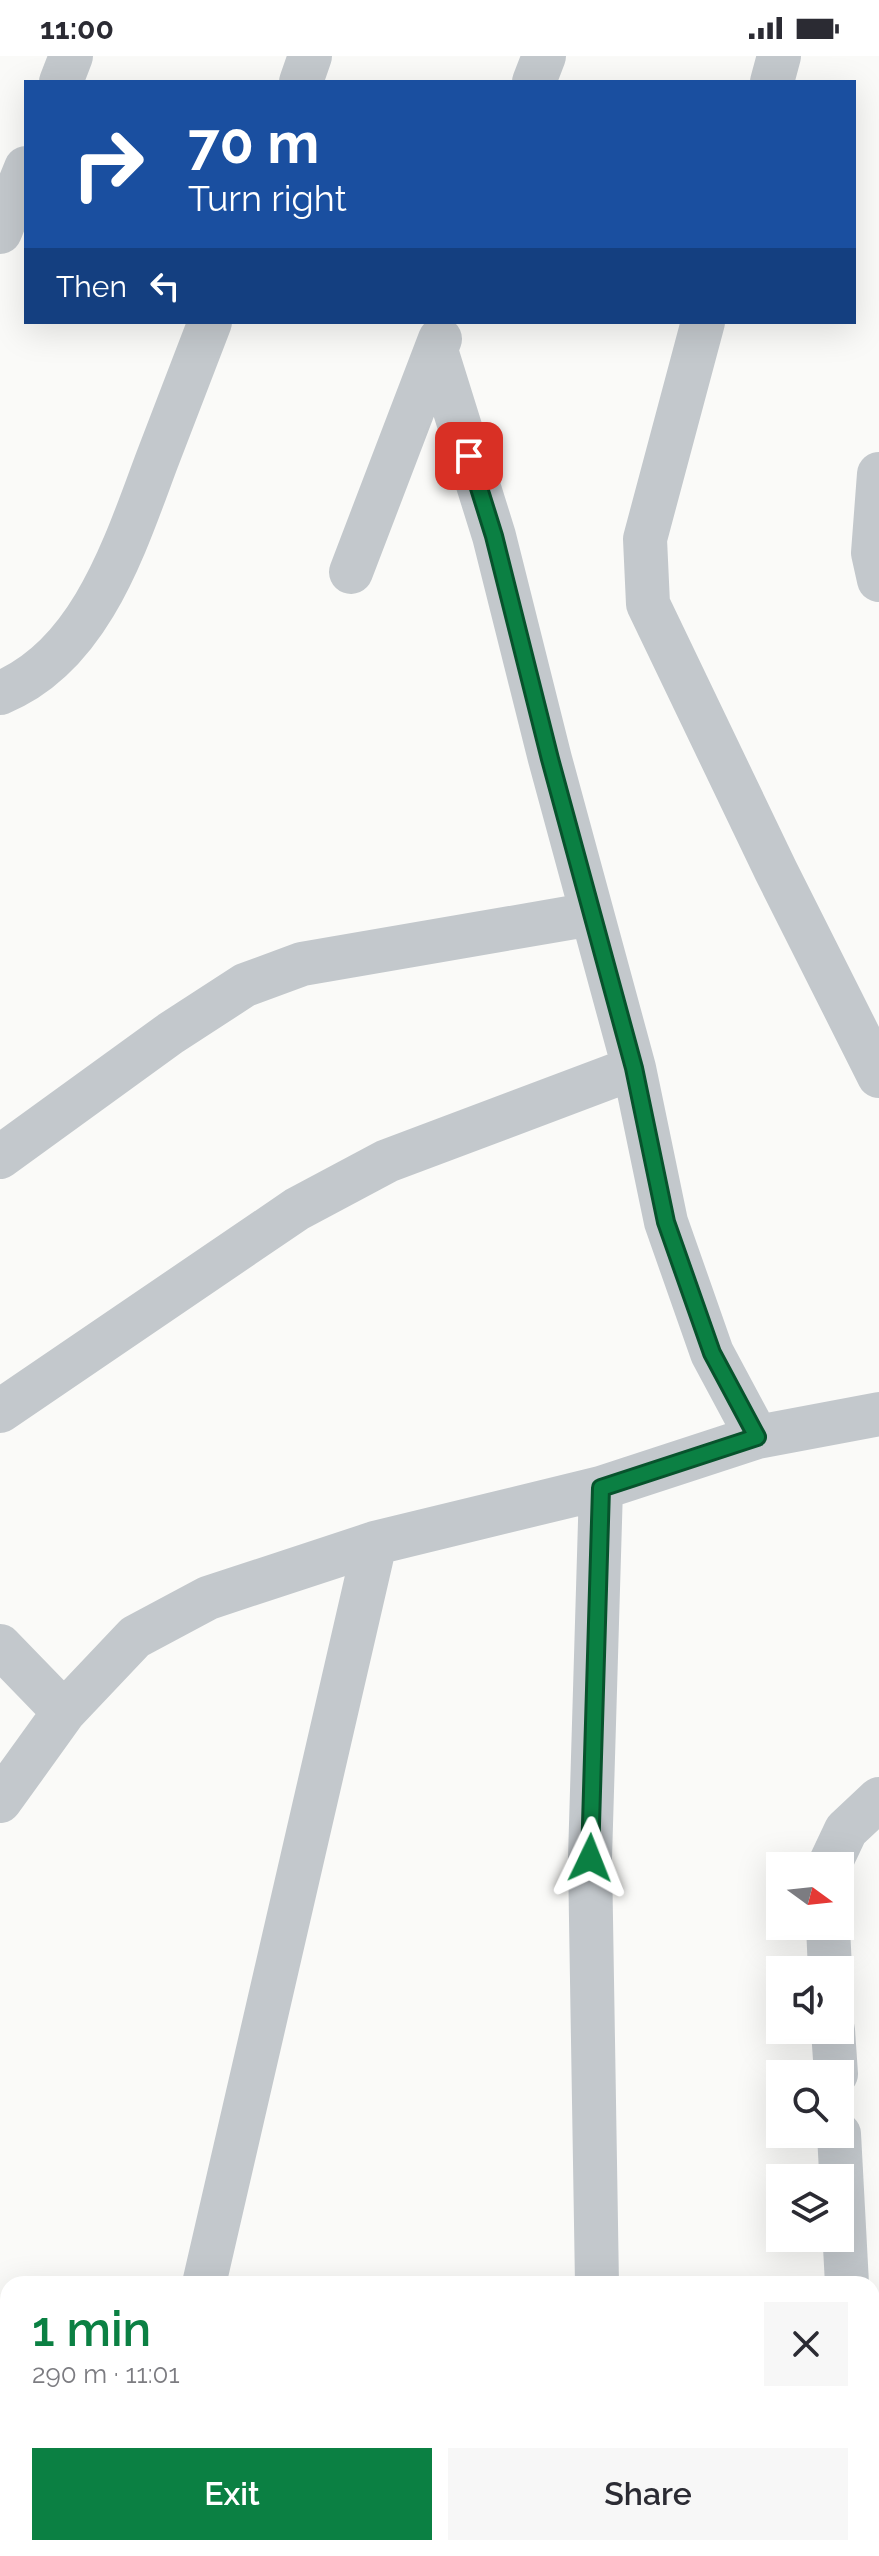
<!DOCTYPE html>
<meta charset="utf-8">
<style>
:root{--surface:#fff;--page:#f7f7f7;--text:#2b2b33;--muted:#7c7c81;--accent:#0b8043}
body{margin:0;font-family:Raleway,sans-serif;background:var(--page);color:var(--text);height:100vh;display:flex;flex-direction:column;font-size:30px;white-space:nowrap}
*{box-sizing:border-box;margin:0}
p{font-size:26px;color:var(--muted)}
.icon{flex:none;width:44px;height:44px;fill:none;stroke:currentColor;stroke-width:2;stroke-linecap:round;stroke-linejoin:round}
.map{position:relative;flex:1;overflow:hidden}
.sheet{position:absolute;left:0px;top:2220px;width:880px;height:280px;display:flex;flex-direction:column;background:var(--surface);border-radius:24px 24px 0 0;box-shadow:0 8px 32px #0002}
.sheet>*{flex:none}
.hud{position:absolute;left:24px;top:24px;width:832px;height:244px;border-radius:0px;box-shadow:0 8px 32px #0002;background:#1a4fa0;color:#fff;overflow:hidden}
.needle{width:52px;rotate:105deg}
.buttons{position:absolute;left:766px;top:1796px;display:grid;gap:16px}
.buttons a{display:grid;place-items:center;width:88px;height:88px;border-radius:0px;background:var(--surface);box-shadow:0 8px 32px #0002;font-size:40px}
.pin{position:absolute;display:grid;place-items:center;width:68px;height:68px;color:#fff;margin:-34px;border-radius:16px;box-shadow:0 4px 12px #0006}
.me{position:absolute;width:88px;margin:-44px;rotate:2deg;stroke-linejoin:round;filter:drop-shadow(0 0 6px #0008)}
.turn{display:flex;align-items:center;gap:28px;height:168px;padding:0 32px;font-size:36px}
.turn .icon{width:104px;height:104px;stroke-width:2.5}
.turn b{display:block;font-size:56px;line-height:68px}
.then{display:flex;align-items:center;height:76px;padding:0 32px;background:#0003;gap:16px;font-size:30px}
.round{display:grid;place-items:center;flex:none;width:84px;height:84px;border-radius:0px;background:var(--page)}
.overview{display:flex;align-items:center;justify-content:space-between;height:136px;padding:0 32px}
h1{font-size:48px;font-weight:600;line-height:60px;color:var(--accent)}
.action{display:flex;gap:16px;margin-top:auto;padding:16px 32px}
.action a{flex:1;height:92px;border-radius:0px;background:var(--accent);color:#fff;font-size:32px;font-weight:600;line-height:92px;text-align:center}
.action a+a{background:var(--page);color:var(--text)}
.status{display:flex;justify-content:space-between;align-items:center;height:56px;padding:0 40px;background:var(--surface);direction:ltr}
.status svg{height:22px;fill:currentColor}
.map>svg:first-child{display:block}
</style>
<div class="status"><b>11:00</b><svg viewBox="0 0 49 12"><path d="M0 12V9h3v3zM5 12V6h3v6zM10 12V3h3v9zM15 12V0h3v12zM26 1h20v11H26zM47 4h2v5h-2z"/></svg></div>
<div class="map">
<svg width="879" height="2500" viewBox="0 0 879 2500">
<rect width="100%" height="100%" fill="#fafaf8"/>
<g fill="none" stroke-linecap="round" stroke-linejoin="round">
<path stroke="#c3c8cc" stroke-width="44" d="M 61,26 L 71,0
M 301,26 L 310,0
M 534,26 L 544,0
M 772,26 L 779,0
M 0,176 L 26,112
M 703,266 L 645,483 L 648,548 L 776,815 L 879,1020
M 436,294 L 494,480 L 550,703 L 634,1012 L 666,1166 L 712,1297 L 757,1381
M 879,418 L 873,497 L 879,524
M 351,516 L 440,283
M 0,637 C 91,600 125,489 157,404 C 175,358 192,312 210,266
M 0,1101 L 171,977 L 245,929 L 302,908 L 592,858
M 0,1355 L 297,1153 L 387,1105 L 634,1012
M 0,1590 L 64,1656
M 0,1745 L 64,1656 L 135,1581 L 208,1542 L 375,1487 L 601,1432 L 757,1381 L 879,1358
M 829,1810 L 846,1774 L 879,1743
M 828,1870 L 830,1914
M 833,1974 L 836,2018
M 839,2078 L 847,2228
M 204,2228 L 375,1487
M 597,2228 L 590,1802 L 601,1432
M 872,2333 L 879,2332
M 0,2393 L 8,2394
M 56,2500 L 59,2492
M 270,2500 L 270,2492
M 468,2500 L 468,2492
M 678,2500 L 679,2492"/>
</g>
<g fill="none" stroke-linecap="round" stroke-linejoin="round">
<g stroke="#07532c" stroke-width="20">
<path id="route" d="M 469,400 L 494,480 L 550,703 L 634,1012 L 666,1166 L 712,1297 L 757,1381 L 601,1432 L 590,1802"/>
</g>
<use href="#route" stroke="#0b8043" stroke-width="14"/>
</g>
</svg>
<div class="buttons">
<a><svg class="needle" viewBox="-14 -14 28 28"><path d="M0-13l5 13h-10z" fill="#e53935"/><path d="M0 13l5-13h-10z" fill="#7c7c81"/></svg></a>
<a><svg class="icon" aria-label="sound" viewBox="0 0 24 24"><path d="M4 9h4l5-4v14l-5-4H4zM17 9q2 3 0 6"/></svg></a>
<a><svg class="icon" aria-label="search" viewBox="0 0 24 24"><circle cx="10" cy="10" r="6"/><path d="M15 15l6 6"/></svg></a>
<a><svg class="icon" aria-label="layers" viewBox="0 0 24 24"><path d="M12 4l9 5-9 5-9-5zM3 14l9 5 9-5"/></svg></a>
</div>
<div class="pin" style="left:469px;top:400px;background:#d93025"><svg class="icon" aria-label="arrive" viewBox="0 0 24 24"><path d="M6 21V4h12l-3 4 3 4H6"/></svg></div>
<svg class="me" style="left:590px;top:1802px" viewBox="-20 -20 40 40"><path d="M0-17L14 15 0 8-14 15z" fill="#0b8043" stroke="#fff" stroke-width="4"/></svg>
<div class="hud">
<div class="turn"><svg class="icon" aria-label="right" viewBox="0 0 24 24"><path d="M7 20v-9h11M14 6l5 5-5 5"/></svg><div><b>70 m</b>Turn right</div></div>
<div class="then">Then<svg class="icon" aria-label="left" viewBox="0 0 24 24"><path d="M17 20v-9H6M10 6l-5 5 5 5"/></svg></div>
</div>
<section class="sheet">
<div class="overview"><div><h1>1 min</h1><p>290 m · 11:01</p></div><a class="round"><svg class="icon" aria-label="close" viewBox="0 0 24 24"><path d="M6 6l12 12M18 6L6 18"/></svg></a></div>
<div class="action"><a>Exit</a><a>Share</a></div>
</section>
</div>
